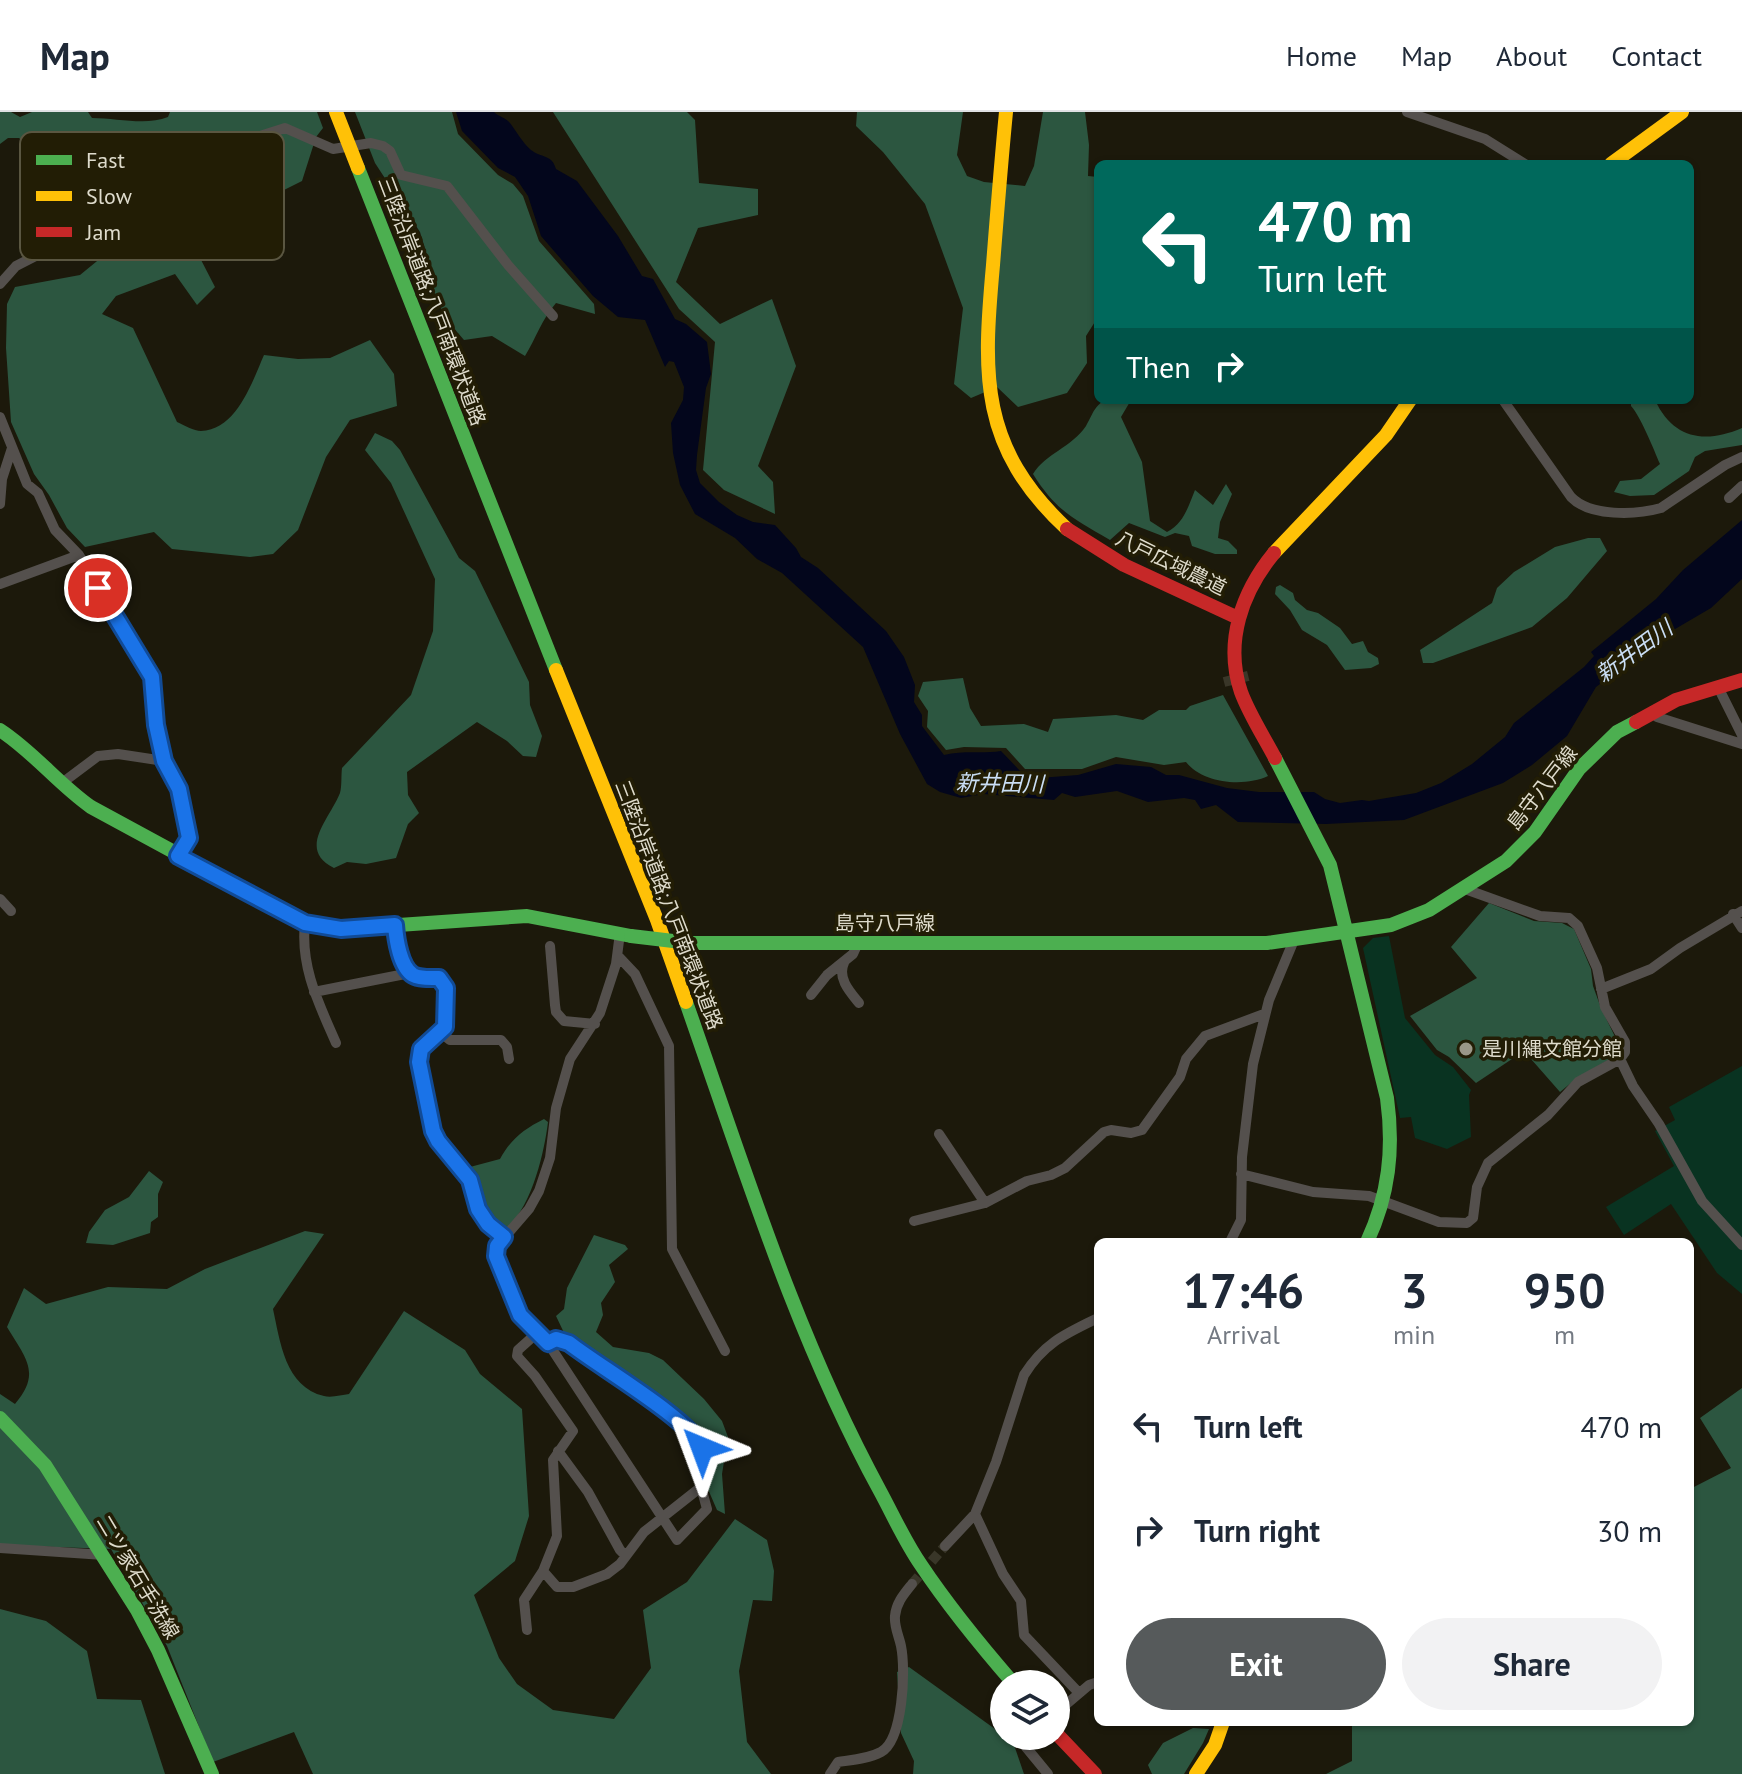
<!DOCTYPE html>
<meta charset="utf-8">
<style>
:root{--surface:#fff;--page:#f2f2f3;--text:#1f2937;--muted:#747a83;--line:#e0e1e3;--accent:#565a5b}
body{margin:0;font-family:"PT Sans","Noto Sans JP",sans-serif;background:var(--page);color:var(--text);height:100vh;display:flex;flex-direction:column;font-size:30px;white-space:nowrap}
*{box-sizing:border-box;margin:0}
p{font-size:26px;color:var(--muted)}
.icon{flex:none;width:44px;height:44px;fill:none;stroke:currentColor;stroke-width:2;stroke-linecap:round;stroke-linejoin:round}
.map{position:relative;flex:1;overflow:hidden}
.details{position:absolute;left:1094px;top:1126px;width:600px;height:488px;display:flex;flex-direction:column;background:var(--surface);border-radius:12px;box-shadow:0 2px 6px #0004}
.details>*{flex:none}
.top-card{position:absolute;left:1094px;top:48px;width:600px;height:244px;border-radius:12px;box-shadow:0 2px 6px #0004;background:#00695c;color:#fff;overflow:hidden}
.controls{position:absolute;left:990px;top:1558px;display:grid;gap:16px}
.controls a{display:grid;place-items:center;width:80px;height:80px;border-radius:50%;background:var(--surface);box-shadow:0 2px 6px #0004;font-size:40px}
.pin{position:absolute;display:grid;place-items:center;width:68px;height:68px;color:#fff;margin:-34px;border:4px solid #fff;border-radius:50%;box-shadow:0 2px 8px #0007}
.me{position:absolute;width:88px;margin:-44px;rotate:316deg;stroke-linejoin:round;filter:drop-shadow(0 0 6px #0008)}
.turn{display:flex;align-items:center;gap:28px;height:168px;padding:0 32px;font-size:36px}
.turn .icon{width:104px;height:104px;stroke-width:2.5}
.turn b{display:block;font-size:56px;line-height:68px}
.then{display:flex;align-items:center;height:76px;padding:0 32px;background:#0003;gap:16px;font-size:30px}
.eta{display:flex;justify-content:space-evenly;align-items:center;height:136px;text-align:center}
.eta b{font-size:48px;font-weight:700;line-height:56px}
.action{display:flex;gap:16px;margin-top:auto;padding:16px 32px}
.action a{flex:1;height:92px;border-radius:48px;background:var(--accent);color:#fff;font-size:32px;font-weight:700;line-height:92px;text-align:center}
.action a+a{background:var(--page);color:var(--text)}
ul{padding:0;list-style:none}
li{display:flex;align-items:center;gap:24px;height:104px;padding:0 32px}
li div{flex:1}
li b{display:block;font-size:30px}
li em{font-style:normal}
header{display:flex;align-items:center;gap:48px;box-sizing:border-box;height:112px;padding:0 40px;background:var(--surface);border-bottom:2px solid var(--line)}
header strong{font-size:38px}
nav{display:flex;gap:44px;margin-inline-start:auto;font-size:28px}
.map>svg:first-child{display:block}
</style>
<header>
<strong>Map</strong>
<nav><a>Home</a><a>Map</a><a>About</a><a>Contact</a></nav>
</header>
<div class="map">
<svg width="1742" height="1662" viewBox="0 0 1742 1662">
<rect width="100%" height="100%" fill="#1c190b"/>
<path fill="#093321" d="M 1389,824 L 1405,906 L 1435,943 L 1453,955 L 1471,978 L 1469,983 L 1471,1025 L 1447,1037 L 1415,1026 L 1411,1005 L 1400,1006 L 1363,836 L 1373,826 Z
M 1742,954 L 1742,1182 L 1717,1161 L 1671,1092 L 1624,1123 L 1606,1095 L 1674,1054 L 1655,1019 L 1675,1008 L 1669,995 Z"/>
<path fill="#2c5640" d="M 0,0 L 11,0 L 20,5 L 32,0 L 88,0 L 92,6 C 117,6 146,14 168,5 L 170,0 L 317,0 L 323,16 L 316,25 L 302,69 L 270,85 L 245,49 L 214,59 L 204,48 L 196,25 L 127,56 L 95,46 L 88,22 L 78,19 L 44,35 L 32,37 L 19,26 L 8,26 L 0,32 Z
M 355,0 L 452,0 L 458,22 L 498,63 L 513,72 L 523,84 L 539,129 L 594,192 L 595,202 L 556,191 C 542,207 536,226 525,244 L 492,224 L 464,228 L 445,206 L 429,168 L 431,156 L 420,120 L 375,51 Z
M 553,0 L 687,0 L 695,8 L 699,71 L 758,77 L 758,103 L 698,116 L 676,170 L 720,212 L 772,187 L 796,254 L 758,354 L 773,370 L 775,402 L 724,378 L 703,358 L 715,230 L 679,197 Z
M 857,0 L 963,0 L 957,43 L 967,64 L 984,70 L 1025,74 L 1034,54 L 1043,0 L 1085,0 L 1089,33 L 1088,64 L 1098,65 L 1098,205 L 1086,224 L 1087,251 L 1067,281 L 1018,295 L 997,275 L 971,286 L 954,272 L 963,196 L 925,92 L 883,40 L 856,14 Z
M 147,103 L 199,144 L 215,175 L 197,193 L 175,162 L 116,184 L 102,202 L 133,216 L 177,310 C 184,313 194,319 201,319 C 237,318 252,270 264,243 L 298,247 L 330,246 L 370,228 L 394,262 L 397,294 L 350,308 L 326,345 L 298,418 L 273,442 L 250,445 L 172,437 L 154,420 L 85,435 L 67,416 L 49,383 L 34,362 L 11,310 L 6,236 L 7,192 L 15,175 L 80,163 L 102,145 L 113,119 Z
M 1104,288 L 1131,288 L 1121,305 L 1142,350 L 1150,409 L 1167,420 C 1184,411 1188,395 1195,378 L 1213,393 L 1226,372 L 1232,382 L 1220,410 L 1218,426 L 1228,429 L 1237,438 L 1237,442 L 1215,442 L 1192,434 L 1189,424 L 1175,421 L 1165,425 L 1129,411 L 1110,428 C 1074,407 1056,399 1033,362 C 1045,342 1072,335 1086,314 C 1093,302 1092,298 1104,288 Z
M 1631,288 L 1655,288 C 1673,327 1705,332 1742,316 L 1742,333 L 1705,339 L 1695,345 L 1689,359 L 1654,383 L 1630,384 L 1614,380 L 1620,369 L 1641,367 L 1660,352 C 1654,338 1641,305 1631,294 Z
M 375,321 L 392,329 L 400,338 L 459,446 L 475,459 L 529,570 L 530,593 L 542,624 L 536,645 L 523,644 L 507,629 L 477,610 L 407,660 L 408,683 L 419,701 L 408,712 L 396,746 L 366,752 L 347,750 L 334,756 C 297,737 329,708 340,681 C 342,674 341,664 342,656 L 411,583 L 433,519 L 435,467 L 391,371 L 365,338 Z
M 1588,426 L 1600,426 L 1607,439 L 1567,486 L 1532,515 L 1433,551 L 1423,551 L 1420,538 L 1492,491 L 1497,476 L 1514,460 L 1555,435 Z
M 1280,473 L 1293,481 L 1295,488 L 1307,498 L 1318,501 L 1340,516 L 1352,532 L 1363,529 L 1368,540 L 1378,546 L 1379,552 L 1371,556 L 1345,558 L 1327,533 L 1302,518 L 1290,498 L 1275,482 L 1276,475 Z
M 963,566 L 970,596 L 981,614 L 1024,612 L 1048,620 L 1053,607 L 1116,603 L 1143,608 L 1159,598 L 1186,598 L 1190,594 L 1223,583 L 1268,664 C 1245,675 1203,672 1186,650 L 1164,653 L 1116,645 L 1082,657 L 1025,657 L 1006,636 L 964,635 L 946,638 L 927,615 L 928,599 L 918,584 L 923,570 Z
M 1489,791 L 1534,809 L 1562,811 L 1574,817 L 1591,857 L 1593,874 L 1601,896 L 1619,933 L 1617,943 L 1577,966 L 1560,980 L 1524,939 L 1476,971 L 1449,945 L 1437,938 L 1410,904 L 1477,866 L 1451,835 Z
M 544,1007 L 548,1010 C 544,1043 529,1109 495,1124 C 474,1104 456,1084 470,1055 L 500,1047 C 511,1027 524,1017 544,1007 Z
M 149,1059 L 163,1070 L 158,1082 L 158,1105 L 151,1110 L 150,1121 L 113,1133 L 86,1131 L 89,1120 L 105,1098 L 129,1085 Z
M 305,1119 L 324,1122 L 273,1197 C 280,1229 285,1275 324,1284 C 331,1286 342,1283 349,1282 L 404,1199 L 465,1238 L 480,1262 L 522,1297 L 529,1404 L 515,1449 L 474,1483 L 499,1546 L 517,1572 L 553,1598 L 614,1607 L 651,1556 L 643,1498 L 687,1470 L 735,1407 L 767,1428 L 774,1459 L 772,1489 L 753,1488 L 739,1559 L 747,1630 L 771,1662 L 313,1662 L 294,1620 L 213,1650 L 167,1534 L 111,1437 L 0,1433 L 0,1282 L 15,1292 C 42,1261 25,1245 7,1215 L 24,1176 L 46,1192 L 108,1175 L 167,1177 L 205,1157 Z
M 594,1123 L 625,1133 L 628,1137 L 609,1153 L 615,1170 L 601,1191 L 603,1203 L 596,1220 L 613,1235 L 649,1241 L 663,1248 L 704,1287 L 722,1309 L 728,1325 L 722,1362 L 725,1402 L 717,1398 L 707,1375 L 706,1334 L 566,1225 L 556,1204 L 564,1197 L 567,1176 Z
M 1742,1276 L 1742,1662 L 1326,1662 L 1352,1649 L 1352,1610 L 1690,1610 L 1690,1377 L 1731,1356 L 1700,1306 Z
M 0,1497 L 46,1509 L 87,1539 L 97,1587 L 141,1588 L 165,1662 L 0,1662 Z
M 909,1555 L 1013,1630 L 1024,1662 L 913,1662 L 914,1649 L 901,1621 L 897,1560 Z
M 1193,1616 L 1209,1617 L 1203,1631 L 1184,1662 L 1152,1662 L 1148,1653 L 1163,1631 Z"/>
<path fill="#03061c" d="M 456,0 L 494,0 C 499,5 505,5 510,11 C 517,20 522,30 531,38 C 541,46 552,42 556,57 L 577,69 L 618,124 L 642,164 L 653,167 L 675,207 L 686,212 L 707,230 L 711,262 L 706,276 L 697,343 L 696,358 L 700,371 L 719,390 L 737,403 L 753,410 L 775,413 L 796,436 L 801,445 L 818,456 L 886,519 L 904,545 L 915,573 L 914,590 L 922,603 L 922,614 L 944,643 C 964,638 982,642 1001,639 L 1024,663 L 1039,666 L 1078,663 L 1116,652 L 1151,655 L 1166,663 L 1179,663 L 1227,676 L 1259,680 L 1314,680 L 1325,687 L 1340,691 L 1362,688 L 1369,689 L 1416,681 L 1441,671 L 1472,652 L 1505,625 L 1514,611 L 1584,555 L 1594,544 L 1591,540 L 1656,487 L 1683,458 L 1742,408 L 1742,467 L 1711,496 L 1670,520 L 1596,575 L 1567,624 L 1532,653 L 1503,671 L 1404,708 L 1326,712 L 1238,710 L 1216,693 L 1201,697 L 1195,688 L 1184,686 L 1148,690 L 1117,679 L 1075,685 L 1062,681 L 1054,688 L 984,682 L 961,686 L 940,680 L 927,672 L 900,622 L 863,535 L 782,461 L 757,447 L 735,426 L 695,402 L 680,373 L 673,341 L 671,311 L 683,288 L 684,275 L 674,250 L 669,249 L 665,255 L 645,208 L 618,205 L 593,184 L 541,124 L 528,84 L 515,65 L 498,56 L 462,19 Z"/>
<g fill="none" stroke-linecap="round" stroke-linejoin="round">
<path stroke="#393628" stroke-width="10" stroke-dasharray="10 5" stroke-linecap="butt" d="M 1224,570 L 1252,563
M 912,1472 L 945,1434"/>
<path stroke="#54504d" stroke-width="10" d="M 1407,0 L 1485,27 L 1525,52
M 0,172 L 16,154 L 106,108 L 172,83 L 194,70 L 208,52 L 263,23 L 285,16 L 333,37 L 371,31 L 383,34 L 390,39 L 401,63 L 447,74 L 508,153 L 553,204
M 1503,288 L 1571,385 C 1590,405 1636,403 1661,396 L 1725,353 L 1742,345
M 0,305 L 27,372 L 38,381 L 55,418 L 79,443 L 152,565 L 156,613 L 164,649 L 179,677 L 189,726 L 178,744
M 1729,386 L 1742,374
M 0,392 L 2,367 L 12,336
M 0,472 L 79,443
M 1718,575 L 1742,623
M 1653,599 L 1657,605 L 1742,632
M 62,671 L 98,644 L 118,642 L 164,649
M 0,787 L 11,799
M 1733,802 L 1742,816
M 305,811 C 300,855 319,892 336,931
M 395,813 C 396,827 400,855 413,863 C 420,867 431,866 439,866 L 446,876 L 445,915 L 421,937 L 419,950 L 433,1019 C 442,1037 459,1049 469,1066 C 472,1072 471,1078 473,1085 C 477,1102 491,1114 504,1125
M 620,821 L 616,852 L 600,901 L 570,947 L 556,996 L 550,1046 L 539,1079 L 529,1097 L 497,1134 L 496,1144 L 520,1203 L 548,1231 L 677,1428 L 707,1397 L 701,1375
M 550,834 L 555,893 L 556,900 L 564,909 L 595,912
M 618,844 L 635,862 L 669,934 L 672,1137 L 725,1239
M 844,851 C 837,866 850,880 859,891
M 1601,877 L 1651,857 L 1680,836 L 1742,799
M 314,880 L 410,861
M 811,883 L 827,863 L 853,842 L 858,831
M 441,921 L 450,928 L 501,928 L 507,935 L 509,947
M 1620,947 L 1633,974 L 1659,1012 L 1702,1089 L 1742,1133
M 939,1022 L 985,1091
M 1241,1062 L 1313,1080 L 1369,1084 L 1439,1110 L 1467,1111 L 1473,1106 L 1477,1075 L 1488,1051 L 1548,1003 L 1578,970 L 1620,947 L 1625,940 L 1625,930 L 1605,895 L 1597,856 L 1578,814 L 1569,806 L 1540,804 L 1465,777
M 914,1109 L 985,1091 L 1027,1069 L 1051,1063 L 1065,1056 L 1104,1020 L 1111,1018 L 1131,1021 L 1142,1018 L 1180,965 L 1186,947 L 1205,924 L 1264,902
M 1230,1130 L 1241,1108 L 1242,1045 L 1253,952 L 1269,888 L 1294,828
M 537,1221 L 518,1238 L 517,1244 L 535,1264 L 573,1319 L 553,1348 L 557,1424 L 543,1459 L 557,1475 L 573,1475 L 607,1462 L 620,1452 L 644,1420 L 701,1375 C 704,1363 706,1343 700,1331 C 689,1308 595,1252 569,1231 L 556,1227 L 548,1231
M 558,1339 L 588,1380 L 620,1438 L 626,1444
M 975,1402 L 1003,1462 L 1021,1489 L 1024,1523 L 1079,1581
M 945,1434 L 975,1402 L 996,1350 L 1024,1263 C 1044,1231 1065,1222 1098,1206
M 0,1436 L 104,1443
M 527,1518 L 524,1488 L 543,1459
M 1056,1601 L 1089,1573 L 1098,1570
M 1031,1624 L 1025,1634 L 1048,1662
M 830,1662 L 838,1650 C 852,1648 868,1647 881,1640 C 903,1628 906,1558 901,1534 C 899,1524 894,1515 895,1504 C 896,1491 904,1482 912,1472"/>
<path stroke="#4caf50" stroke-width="14" d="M 358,56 L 556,558
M 0,618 C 35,641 57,671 91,695 L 305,811 L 341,817 L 527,804 L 631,824
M 1275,646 L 1330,753 L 1387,986 C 1394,1037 1389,1083 1367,1130
M 690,831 L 1267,831 L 1391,813 L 1429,798 L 1506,749 L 1535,720 L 1579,657 L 1617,620 L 1636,610
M 686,890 C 744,1055 796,1225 880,1379 C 893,1403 905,1430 921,1453 C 949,1495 981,1534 1014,1572
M 0,1306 L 45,1353 L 137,1498 L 158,1538 L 212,1662"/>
<path stroke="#ffc107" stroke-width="14" d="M 1006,0 C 1001,51 997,102 993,153 C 983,263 979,335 1067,417
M 1611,52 L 1682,0
M 1274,441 L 1386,323 L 1410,288
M 556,558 L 657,808 L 686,890
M 1196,1662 L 1215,1633 L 1223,1610"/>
<path stroke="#c62828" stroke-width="14" d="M 1067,417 L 1124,453 L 1236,505
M 1274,441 C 1242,480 1224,530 1241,580 C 1249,602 1264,625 1275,646
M 1636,610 L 1676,588 L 1742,568
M 1056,1621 L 1095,1662"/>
<path stroke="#4caf50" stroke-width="14" d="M 631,824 L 690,831"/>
<path stroke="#ffc107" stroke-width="14" d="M 336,0 L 358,56"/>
</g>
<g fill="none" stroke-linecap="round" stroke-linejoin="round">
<g stroke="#114b97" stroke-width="20">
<path id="route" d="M 98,476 L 152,565 L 156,613 L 164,649 L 179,677 L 189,726 L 178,744 L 305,811 L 341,817 L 395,813 C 396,827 400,855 413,863 C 420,867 431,866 439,866 L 446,876 L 445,915 L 421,937 L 419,950 L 433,1019 L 438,1029 L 470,1068 L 478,1097 L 488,1112 L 504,1125 L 497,1134 L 496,1144 L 520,1203 L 548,1231 L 556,1227 L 569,1231 C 598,1254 691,1308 702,1336"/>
</g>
<use href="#route" stroke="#1a73e8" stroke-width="14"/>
</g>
<circle fill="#9a9788" stroke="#221d05" stroke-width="3" cx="1466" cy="937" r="8"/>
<g text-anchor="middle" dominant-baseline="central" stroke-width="7" stroke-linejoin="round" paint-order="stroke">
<g font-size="20" fill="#dedbcc" stroke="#221d05">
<text transform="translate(432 189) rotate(69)">三陸沿岸道路;八戸南環状道路</text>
<text transform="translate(1171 451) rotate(26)">八戸広域農道</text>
<text transform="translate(1542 676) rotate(-52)">島守八戸線</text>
<text transform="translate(669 793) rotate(69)">三陸沿岸道路;八戸南環状道路</text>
<text x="885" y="811">島守八戸線</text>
<text transform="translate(138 1465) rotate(59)">二ツ家石手洗線</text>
</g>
<g font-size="20" fill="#dedbcc" stroke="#221d05" text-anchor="start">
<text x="1482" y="937">是川縄文館分館</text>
</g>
<g font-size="22" font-style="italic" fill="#cadef5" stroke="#221d05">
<text transform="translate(1634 539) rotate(-36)">新井田川</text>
<text transform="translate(1000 671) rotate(1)">新井田川</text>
</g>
</g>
<rect x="20" y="20" width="264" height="128" rx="12" fill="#221d05" stroke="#5a5641" stroke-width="2"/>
<rect x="36" y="43" width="36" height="10" fill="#4caf50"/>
<rect x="36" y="79" width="36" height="10" fill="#ffc107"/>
<rect x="36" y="115" width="36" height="10" fill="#c62828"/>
<g font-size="22" fill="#dedbcc">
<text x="86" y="56">Fast</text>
<text x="86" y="92">Slow</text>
<text x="86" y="128">Jam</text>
</g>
</svg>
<div class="controls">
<a><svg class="icon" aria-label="layers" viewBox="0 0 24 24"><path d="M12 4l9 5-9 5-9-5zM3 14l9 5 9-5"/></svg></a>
</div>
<div class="pin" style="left:98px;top:476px;background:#d93025"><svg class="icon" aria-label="arrive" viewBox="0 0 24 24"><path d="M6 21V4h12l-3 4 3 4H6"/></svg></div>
<svg class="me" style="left:702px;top:1336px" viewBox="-20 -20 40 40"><path d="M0-17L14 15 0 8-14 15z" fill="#1a73e8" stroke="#fff" stroke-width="4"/></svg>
<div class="top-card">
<div class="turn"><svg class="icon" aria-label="left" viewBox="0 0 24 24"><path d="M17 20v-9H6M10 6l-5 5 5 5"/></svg><div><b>470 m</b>Turn left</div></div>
<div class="then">Then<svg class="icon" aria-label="right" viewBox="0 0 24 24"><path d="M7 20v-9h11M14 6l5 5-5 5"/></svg></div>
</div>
<section class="details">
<div class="eta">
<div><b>17:46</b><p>Arrival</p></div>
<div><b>3</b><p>min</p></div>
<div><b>950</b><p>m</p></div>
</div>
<ul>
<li><svg class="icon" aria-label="left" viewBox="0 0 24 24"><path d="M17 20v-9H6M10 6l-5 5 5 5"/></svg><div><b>Turn left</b></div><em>470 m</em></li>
<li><svg class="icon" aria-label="right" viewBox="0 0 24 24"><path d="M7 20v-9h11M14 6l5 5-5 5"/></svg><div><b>Turn right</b></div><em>30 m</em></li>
</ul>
<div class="action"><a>Exit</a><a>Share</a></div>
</section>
</div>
